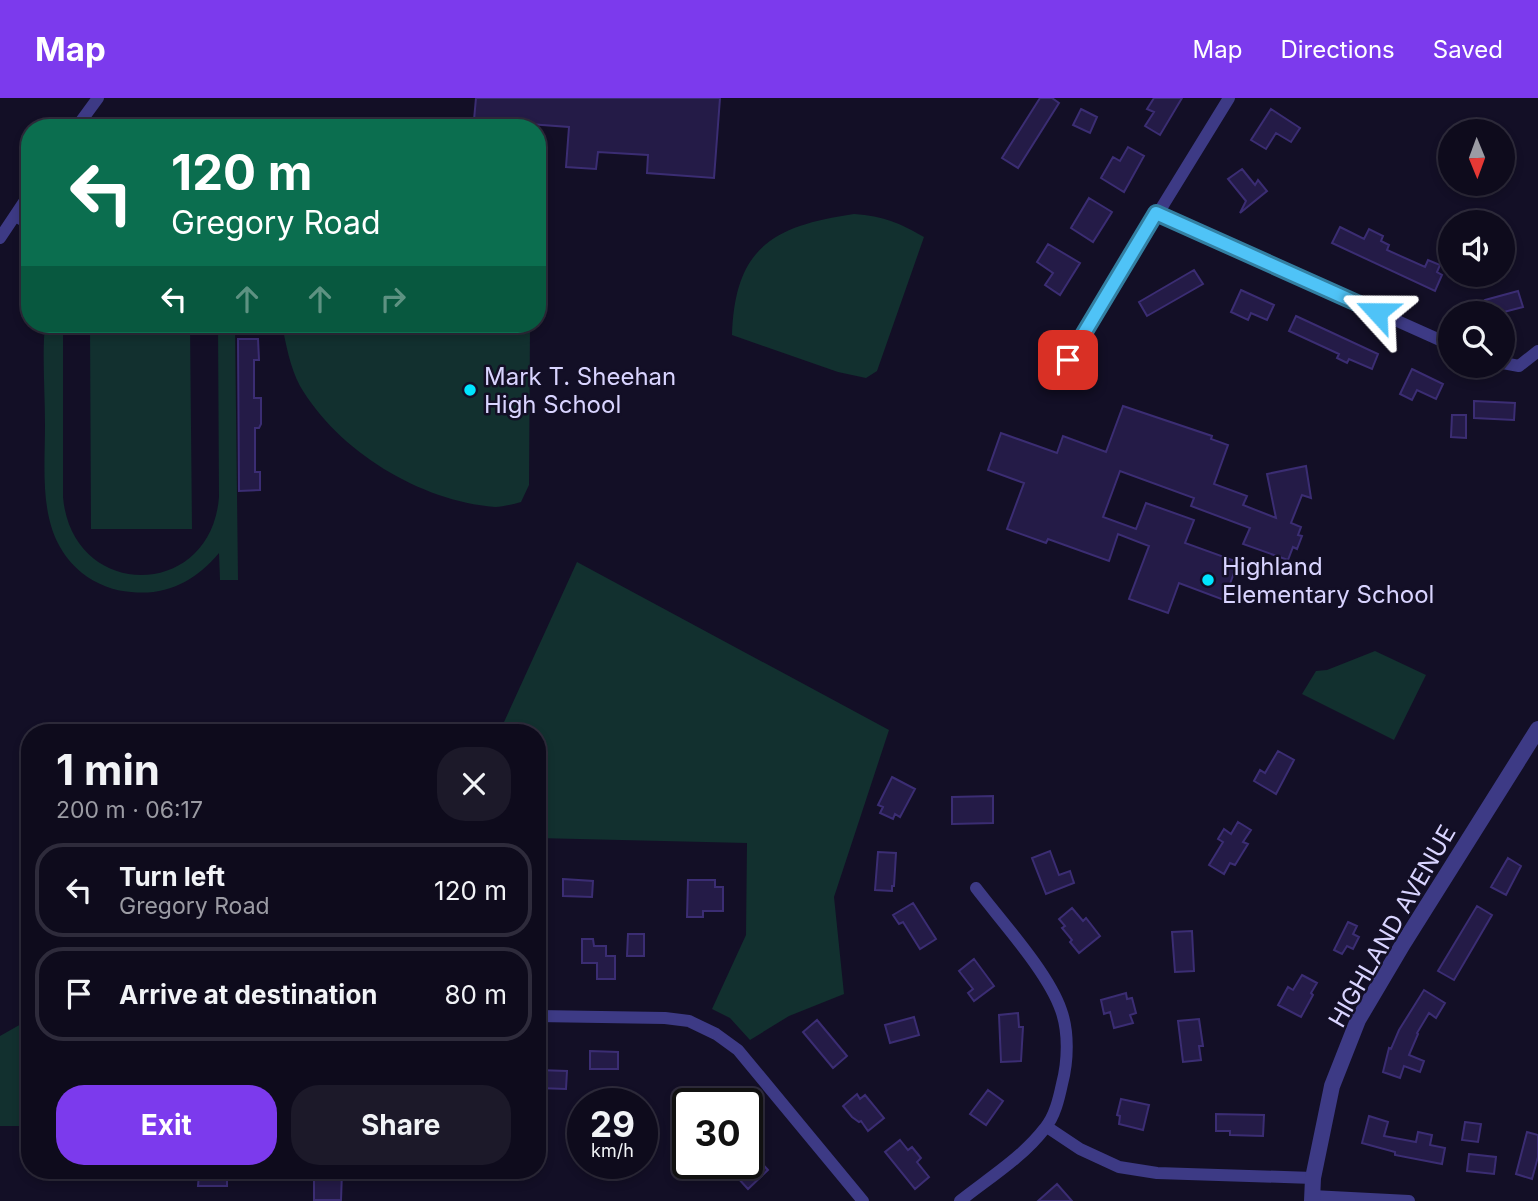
<!DOCTYPE html>
<meta charset="utf-8">
<style>
:root{--surface:#0e0b1c;--page:#1c1929;--text:#f1f3f6;--muted:#9b9ba3;--line:#2e2b3b;--accent:#7c3aed}
body{margin:0;font-family:Inter,sans-serif;background:var(--page);color:var(--text);height:100vh;display:flex;flex-direction:column;font-size:26px;white-space:nowrap}
*{box-sizing:border-box;margin:0}
p{font-size:23px;color:var(--muted)}
.icon{flex:none;width:38px;height:38px;fill:none;stroke:currentColor;stroke-width:2;stroke-linecap:round;stroke-linejoin:round}
.map{position:relative;flex:1;overflow:hidden}
.drawer{position:absolute;left:21px;top:626px;width:525px;height:455px;display:flex;flex-direction:column;background:var(--surface);border-radius:28px;box-shadow:0 4px 10px #0003,0 0 0 2px var(--line)}
.drawer>*{flex:none}
.top-card{position:absolute;left:21px;top:21px;width:525px;height:214px;border-radius:28px;box-shadow:0 4px 10px #0003,0 0 0 2px var(--line);background:#0b6e4f;color:#fff;overflow:hidden}
.needle{width:46px;rotate:179deg}
.fabs{position:absolute;left:1438px;top:21px;display:grid;gap:14px}
.fabs a{display:grid;place-items:center;width:77px;height:77px;border-radius:50%;background:var(--surface);box-shadow:0 4px 10px #0003,0 0 0 2px var(--line);font-size:35px}
.speed{position:absolute;left:567px;top:990px;display:flex;gap:14px;font-size:35px;font-weight:700;text-align:center}
.speed>*{display:grid;place-content:center;width:91px;height:91px;border-radius:50%;background:var(--surface);box-shadow:0 4px 10px #0003,0 0 0 2px var(--line);line-height:1}
.speed small{font-size:18px;font-weight:400}
.speed .limit{border:4px solid #111;border-radius:10px;background:#fff;color:#111}
.pin{position:absolute;display:grid;place-items:center;width:60px;height:60px;color:#fff;margin:-30px;border-radius:14px;box-shadow:0 4px 10px #0006}
.me{position:absolute;width:77px;margin:-38px;rotate:294deg;stroke-linejoin:round;filter:drop-shadow(0 0 5px #0008)}
.turn{display:flex;align-items:center;gap:24px;height:147px;padding:0 35px;font-size:32px}
.turn .icon{width:91px;height:91px;stroke-width:2.5}
.turn b{display:block;font-size:49px;line-height:60px}
.lanes{display:flex;align-items:center;height:66px;padding:0 35px;background:#0003;justify-content:center;gap:35px;direction:ltr}
.lanes .off{opacity:.35}
.round{display:grid;place-items:center;flex:none;width:74px;height:74px;border-radius:28px;background:var(--page)}
.headline{display:flex;align-items:center;justify-content:space-between;height:119px;padding:0 35px}
h1{font-size:42px;font-weight:700;line-height:52px}
.action{display:flex;gap:14px;margin-top:auto;padding:14px 35px}
.action a{flex:1;height:80px;border-radius:28px;background:var(--accent);color:#fff;font-size:28px;font-weight:700;line-height:80px;text-align:center}
.action a+a{background:var(--page);color:var(--text)}
ul{padding:0;list-style:none}
li{display:flex;align-items:center;gap:21px;height:94px;margin:0 14px 10px;padding:0 21px;border:4px solid var(--line);border-radius:28px}
li div{flex:1}
li b{display:block;font-size:26px}
li em{font-style:normal}
header{display:flex;align-items:center;gap:42px;box-sizing:border-box;height:98px;padding:0 35px;background:var(--accent);color:#fff}
header strong{font-size:33px}
nav{display:flex;gap:38px;margin-inline-start:auto;font-size:24px}
.map>svg:first-child{display:block}
</style>
<header>
<strong>Map</strong>
<nav><a>Map</a><a>Directions</a><a>Saved</a></nav>
</header>
<div class="map">
<svg width="1538" height="1103" viewBox="0 0 1538 1103">
<rect width="100%" height="100%" fill="#130f26"/>
<path fill="#12302f" d="M 854,116 C 884,118 899,125 924,139 L 877,273 L 866,280 L 838,274 L 732,237 C 735,149 773,128 854,116 Z
M 45,226 L 63,226 L 63,399 C 72,503 211,503 219,399 L 218,226 L 235,226 L 238,482 L 220,482 L 219,455 C 196,482 168,498 131,494 C 114,493 96,486 82,475 C 37,438 45,380 45,327 C 45,293 42,259 45,226 Z
M 90,226 L 190,226 L 192,431 L 91,431 Z
M 282,226 L 530,226 L 529,387 L 521,404 C 513,406 503,409 495,409 C 420,403 338,353 300,288 C 290,269 286,247 282,226 Z
M 577,464 L 889,632 L 834,799 L 844,896 L 789,918 L 750,942 L 730,920 L 712,911 L 746,837 L 747,745 L 537,740 L 537,635 L 499,635 Z
M 1375,553 L 1426,577 L 1394,642 L 1302,596 L 1316,573 L 1327,572 Z
M 30,921 L 30,1028 L 0,1028 L 0,938 Z"/>
<path fill="#241b47" stroke="#3b2d73" stroke-width="2" d="M 476,0 L 720,0 L 714,80 L 647,75 L 648,57 L 598,54 L 596,71 L 566,69 L 569,29 L 474,22 Z
M 1040,0 L 1052,0 L 1059,5 L 1018,70 L 1002,60 Z
M 1154,0 L 1182,0 L 1160,37 L 1145,28 L 1154,14 L 1147,11 Z
M 1081,11 L 1097,19 L 1090,35 L 1073,27 Z
M 1271,11 L 1300,30 L 1291,44 L 1276,35 L 1266,51 L 1251,42 Z
M 1128,49 L 1144,58 L 1124,94 L 1101,80 L 1113,59 L 1120,63 Z
M 1242,71 L 1255,87 L 1258,82 L 1267,93 L 1240,115 L 1246,103 L 1228,81 Z
M 1089,100 L 1112,114 L 1093,144 L 1071,130 Z
M 1340,129 L 1364,141 L 1369,131 L 1383,138 L 1381,143 L 1389,147 L 1387,152 L 1425,169 L 1428,162 L 1440,167 L 1437,174 L 1442,177 L 1435,193 L 1332,145 Z
M 1048,146 L 1080,165 L 1060,197 L 1045,187 L 1053,175 L 1037,164 Z
M 1194,172 L 1203,186 L 1147,218 L 1139,204 Z
M 1241,192 L 1274,207 L 1267,222 L 1251,215 L 1248,222 L 1231,214 Z
M 1518,193 L 1523,209 L 1500,215 L 1489,215 L 1485,202 Z
M 1296,218 L 1378,256 L 1372,271 L 1349,261 L 1347,265 L 1337,260 L 1339,256 L 1289,233 Z
M 238,241 L 258,241 L 259,262 L 254,262 L 254,300 L 261,300 L 261,326 L 259,330 L 255,330 L 255,374 L 260,374 L 260,392 L 239,393 Z
M 1412,271 L 1443,286 L 1436,301 L 1417,292 L 1412,302 L 1400,296 Z
M 1474,303 L 1515,305 L 1514,322 L 1474,320 Z
M 1123,308 L 1212,338 L 1211,341 L 1228,347 L 1214,386 L 1247,398 L 1243,407 L 1276,420 L 1267,376 L 1306,368 L 1311,400 L 1302,397 L 1291,425 L 1301,429 L 1298,437 L 1302,438 L 1297,451 L 1293,449 L 1288,462 L 1243,446 L 1250,430 L 1191,408 L 1194,400 L 1120,373 L 1103,419 L 1136,431 L 1146,405 L 1194,422 L 1185,445 L 1238,464 L 1224,502 L 1179,485 L 1168,515 L 1129,501 L 1149,448 L 1118,436 L 1109,463 L 1048,441 L 1046,445 L 1007,431 L 1024,385 L 988,372 L 1001,335 L 1057,355 L 1063,338 L 1106,354 Z
M 1452,317 L 1466,317 L 1466,340 L 1451,339 Z
M 1278,653 L 1294,662 L 1276,696 L 1254,683 L 1260,672 L 1265,675 Z
M 892,679 L 915,691 L 900,719 L 895,716 L 893,721 L 880,715 L 883,709 L 878,707 Z
M 993,698 L 993,725 L 952,726 L 952,699 Z
M 1238,724 L 1251,732 L 1243,744 L 1248,746 L 1235,767 L 1230,765 L 1224,776 L 1209,767 L 1223,744 L 1218,741 L 1224,731 L 1231,736 Z
M 1050,753 L 1059,777 L 1070,773 L 1074,785 L 1046,796 L 1032,760 Z
M 878,754 L 896,755 L 894,788 L 892,788 L 892,793 L 875,792 Z
M 1508,760 L 1521,768 L 1506,797 L 1491,789 Z
M 563,781 L 593,783 L 592,799 L 563,798 Z
M 688,782 L 715,782 L 715,789 L 723,789 L 723,813 L 703,813 L 703,819 L 687,819 Z
M 913,805 L 936,841 L 920,851 L 903,824 L 899,826 L 893,817 Z
M 1477,808 L 1492,817 L 1454,882 L 1438,873 Z
M 1072,810 L 1083,823 L 1086,820 L 1100,838 L 1079,855 L 1070,844 L 1072,842 L 1062,830 L 1065,828 L 1059,821 Z
M 1348,824 L 1357,828 L 1353,836 L 1359,839 L 1353,851 L 1347,848 L 1342,856 L 1334,852 Z
M 1192,833 L 1194,873 L 1175,874 L 1172,834 Z
M 628,836 L 644,836 L 644,858 L 627,858 Z
M 582,841 L 593,841 L 594,848 L 606,848 L 606,858 L 615,858 L 615,881 L 597,881 L 597,865 L 582,865 Z
M 974,861 L 994,888 L 974,903 L 968,895 L 973,891 L 959,873 Z
M 1302,877 L 1317,885 L 1311,895 L 1313,897 L 1301,919 L 1278,907 L 1288,889 L 1293,892 Z
M 1424,892 L 1445,905 L 1436,920 L 1429,915 L 1417,935 L 1418,936 L 1409,957 L 1424,963 L 1420,974 L 1404,968 L 1400,980 L 1383,974 L 1389,950 L 1391,951 L 1399,932 Z
M 1126,895 L 1127,901 L 1132,900 L 1136,915 L 1130,917 L 1133,925 L 1114,930 L 1110,914 L 1104,916 L 1101,902 Z
M 1018,915 L 1019,929 L 1023,929 L 1021,963 L 1001,964 L 999,917 Z
M 914,919 L 919,937 L 890,945 L 885,927 Z
M 1199,921 L 1203,948 L 1199,948 L 1201,962 L 1183,964 L 1178,923 Z
M 817,922 L 847,958 L 833,970 L 803,934 Z
M 590,953 L 618,954 L 618,971 L 590,971 Z
M 538,972 L 567,973 L 566,991 L 538,990 Z
M 988,992 L 1003,1003 L 986,1027 L 970,1016 Z
M 857,996 L 860,1001 L 865,997 L 884,1020 L 868,1033 L 861,1023 L 859,1024 L 852,1019 L 843,1008 Z
M 1121,1001 L 1149,1007 L 1143,1032 L 1119,1026 L 1120,1018 L 1117,1017 Z
M 1216,1016 L 1264,1017 L 1263,1038 L 1230,1037 L 1230,1033 L 1216,1033 Z
M 1369,1018 L 1388,1024 L 1384,1038 L 1416,1044 L 1418,1034 L 1432,1037 L 1430,1047 L 1445,1050 L 1442,1066 L 1395,1057 L 1395,1054 L 1362,1045 Z
M 1465,1024 L 1481,1026 L 1478,1044 L 1462,1042 Z
M 1527,1034 L 1538,1037 L 1538,1059 L 1532,1081 L 1516,1076 Z
M 900,1042 L 908,1052 L 912,1049 L 921,1060 L 917,1064 L 929,1079 L 915,1091 L 885,1054 Z
M 747,1044 L 760,1058 L 757,1060 L 768,1072 L 748,1091 L 725,1066 L 747,1066 Z
M 1469,1056 L 1496,1059 L 1494,1076 L 1467,1073 Z
M 208,1073 L 227,1073 L 227,1088 L 198,1088 L 199,1076 L 208,1077 Z
M 323,1073 L 342,1074 L 341,1102 L 314,1102 L 314,1077 L 322,1077 Z
M 1057,1086 L 1072,1103 L 1038,1103 Z"/>
<g fill="none" stroke-linecap="round" stroke-linejoin="round">
<path stroke="#3d3a85" stroke-width="6" d="M 13,120 L 30,130"/>
<path stroke="#3d3a85" stroke-width="12" d="M 76,30 L 98,0
M 1156,115 L 1451,247
M 0,140 L 30,95
M 1503,265 L 1519,268 L 1538,253
M 1058,278 L 1229,0
M 537,918 L 665,920 L 689,923 L 716,936 L 738,952 L 863,1103
M 1047,1029 L 1080,1051 L 1119,1069 L 1157,1075 L 1313,1080
M 1312,1098 L 1409,1103
M 960,1103 C 989,1080 1023,1059 1045,1030 C 1055,1018 1059,1000 1062,986 C 1068,963 1069,934 1061,912 C 1048,874 1001,823 976,790"/>
<path stroke="#3d3a85" stroke-width="16" d="M 1312,1103 L 1313,1080 L 1332,988 L 1358,922 L 1403,846 L 1538,631"/>
</g>
<g fill="none" stroke-linecap="round" stroke-linejoin="round">
<g stroke="#337fa1" stroke-width="18">
<path id="route" d="M 1068,262 L 1156,115 L 1377,214"/>
</g>
<use href="#route" stroke="#4fc3f7" stroke-width="12"/>
</g>
<g fill="#00e5ff" stroke="#130f26" stroke-width="2.5">
<circle cx="470" cy="292" r="7"/>
<circle cx="1208" cy="482" r="7"/>
</g>
<g text-anchor="middle" dominant-baseline="central" stroke-width="5" stroke-linejoin="round" paint-order="stroke">
<g font-size="24" fill="#d9d4ff" stroke="#130f26" text-anchor="start">
<text x="484" y="278">Mark T. Sheehan<tspan x="484" dy="28">High School</tspan></text>
<text x="1222" y="468">Highland<tspan x="1222" dy="28">Elementary School</tspan></text>
</g>
<g font-size="24" fill="#d9d4ff" stroke="#130f26">
<text transform="translate(1392 828) rotate(-60)">HIGHLAND AVENUE</text>
</g>
</g>
</svg>
<div class="fabs">
<a><svg class="needle" viewBox="-14 -14 28 28"><path d="M0-13l5 13h-10z" fill="#e53935"/><path d="M0 13l5-13h-10z" fill="#9b9ba3"/></svg></a>
<a><svg class="icon" aria-label="sound" viewBox="0 0 24 24"><path d="M4 9h4l5-4v14l-5-4H4zM17 9q2 3 0 6"/></svg></a>
<a><svg class="icon" aria-label="search" viewBox="0 0 24 24"><circle cx="10" cy="10" r="6"/><path d="M15 15l6 6"/></svg></a>
</div>
<div class="speed"><div>29<small>km/h</small></div><div class="limit">30</div></div>
<div class="pin" style="left:1068px;top:262px;background:#d93025"><svg class="icon" aria-label="arrive" viewBox="0 0 24 24"><path d="M6 21V4h12l-3 4 3 4H6"/></svg></div>
<svg class="me" style="left:1377px;top:214px" viewBox="-20 -20 40 40"><path d="M0-17L14 15 0 8-14 15z" fill="#4fc3f7" stroke="#fff" stroke-width="4"/></svg>
<div class="top-card">
<div class="turn"><svg class="icon" aria-label="left" viewBox="0 0 24 24"><path d="M17 20v-9H6M10 6l-5 5 5 5"/></svg><div><b>120 m</b>Gregory Road</div></div>
<div class="lanes"><svg class="icon" aria-label="left" viewBox="0 0 24 24"><path d="M17 20v-9H6M10 6l-5 5 5 5"/></svg><svg class="icon off" aria-label="ahead" viewBox="0 0 24 24"><path d="M12 20V5M6 11l6-6 6 6"/></svg><svg class="icon off" aria-label="ahead" viewBox="0 0 24 24"><path d="M12 20V5M6 11l6-6 6 6"/></svg><svg class="icon off" aria-label="right" viewBox="0 0 24 24"><path d="M7 20v-9h11M14 6l5 5-5 5"/></svg></div>
</div>
<section class="drawer">
<div class="headline"><div><h1>1 min</h1><p>200 m · 06:17</p></div><a class="round"><svg class="icon" aria-label="close" viewBox="0 0 24 24"><path d="M6 6l12 12M18 6L6 18"/></svg></a></div>
<ul>
<li><svg class="icon" aria-label="left" viewBox="0 0 24 24"><path d="M17 20v-9H6M10 6l-5 5 5 5"/></svg><div><b>Turn left</b><p>Gregory Road</p></div><em>120 m</em></li>
<li><svg class="icon" aria-label="arrive" viewBox="0 0 24 24"><path d="M6 21V4h12l-3 4 3 4H6"/></svg><div><b>Arrive at destination</b></div><em>80 m</em></li>
</ul>
<div class="action"><a>Exit</a><a>Share</a></div>
</section>
</div>
